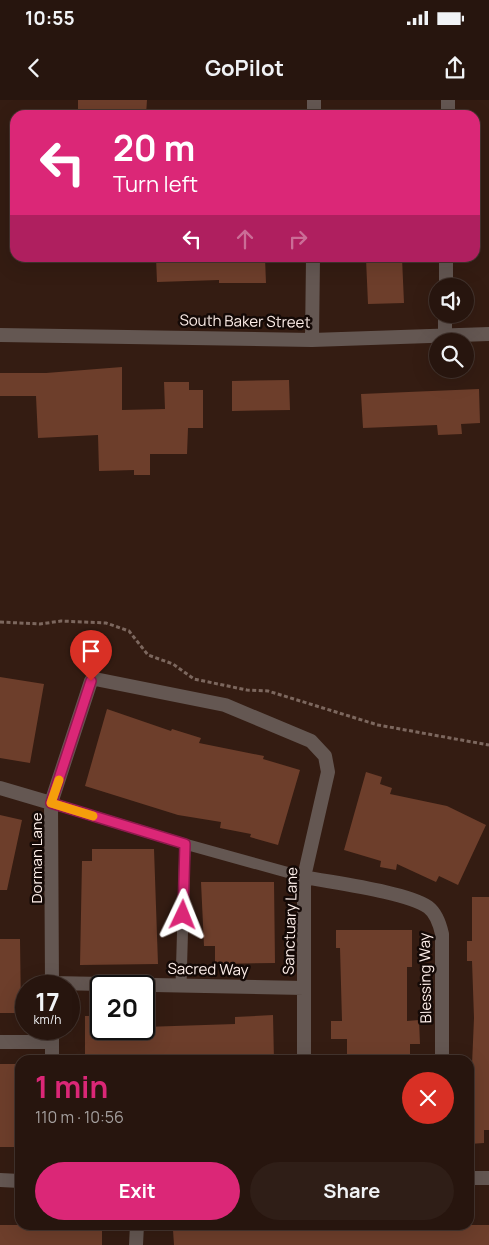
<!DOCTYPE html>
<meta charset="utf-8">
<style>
:root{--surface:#27150e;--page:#2f1e17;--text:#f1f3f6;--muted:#a49f9e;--line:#43342e;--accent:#db2777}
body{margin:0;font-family:Manrope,sans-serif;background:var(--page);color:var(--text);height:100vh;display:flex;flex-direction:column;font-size:19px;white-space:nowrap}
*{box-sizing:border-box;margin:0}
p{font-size:16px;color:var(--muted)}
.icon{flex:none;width:28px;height:28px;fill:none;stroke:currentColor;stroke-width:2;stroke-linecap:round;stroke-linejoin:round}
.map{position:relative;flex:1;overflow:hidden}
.details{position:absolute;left:15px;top:955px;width:459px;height:175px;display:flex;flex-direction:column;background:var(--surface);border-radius:15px;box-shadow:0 5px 20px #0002,0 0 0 1px var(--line)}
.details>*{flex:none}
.hud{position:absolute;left:10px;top:10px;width:470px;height:152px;border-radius:15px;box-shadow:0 5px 20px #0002,0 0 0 1px var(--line);background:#db2777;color:#fff;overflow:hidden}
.tools{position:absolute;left:429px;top:178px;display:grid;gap:10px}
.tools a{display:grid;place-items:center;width:45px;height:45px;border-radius:50%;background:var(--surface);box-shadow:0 5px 20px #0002,0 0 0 1px var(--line);font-size:25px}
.speed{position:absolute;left:15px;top:875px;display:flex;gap:10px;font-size:25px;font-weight:700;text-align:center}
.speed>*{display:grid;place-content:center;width:65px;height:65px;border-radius:50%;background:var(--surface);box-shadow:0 5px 20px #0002,0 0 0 1px var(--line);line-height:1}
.speed small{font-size:12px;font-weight:400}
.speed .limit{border:2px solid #111;border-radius:8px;background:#fff;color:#111}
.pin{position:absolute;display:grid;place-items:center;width:42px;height:42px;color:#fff;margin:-51px -21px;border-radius:50% 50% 50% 0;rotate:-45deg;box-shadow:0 0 5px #0007}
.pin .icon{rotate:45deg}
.me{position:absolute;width:55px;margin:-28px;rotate:2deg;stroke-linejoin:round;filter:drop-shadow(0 0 4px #0008)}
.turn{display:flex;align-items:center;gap:18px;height:105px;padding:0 20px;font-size:22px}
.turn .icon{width:65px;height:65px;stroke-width:2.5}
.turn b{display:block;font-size:35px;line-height:42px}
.lanes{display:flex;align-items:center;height:48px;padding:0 20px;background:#0003;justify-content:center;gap:25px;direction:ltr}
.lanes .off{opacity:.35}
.round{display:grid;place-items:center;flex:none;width:52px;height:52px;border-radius:26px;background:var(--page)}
.summary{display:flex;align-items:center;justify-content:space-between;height:85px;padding:0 20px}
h1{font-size:30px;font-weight:700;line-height:38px;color:var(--accent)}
.primary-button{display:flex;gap:10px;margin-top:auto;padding:10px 20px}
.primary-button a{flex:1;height:58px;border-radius:30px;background:var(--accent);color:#fff;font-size:20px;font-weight:700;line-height:58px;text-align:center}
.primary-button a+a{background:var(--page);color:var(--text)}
.status{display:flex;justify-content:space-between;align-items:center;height:35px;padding:0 25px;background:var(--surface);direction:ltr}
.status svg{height:14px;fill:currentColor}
header{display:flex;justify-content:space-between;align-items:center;height:65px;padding:0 20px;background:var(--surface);font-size:22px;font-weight:700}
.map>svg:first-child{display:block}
</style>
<div class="status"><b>10:55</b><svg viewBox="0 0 49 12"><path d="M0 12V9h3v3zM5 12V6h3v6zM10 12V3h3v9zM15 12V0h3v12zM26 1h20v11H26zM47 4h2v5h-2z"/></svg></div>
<header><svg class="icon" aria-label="back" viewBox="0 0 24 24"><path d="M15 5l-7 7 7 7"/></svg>GoPilot<svg class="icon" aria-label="share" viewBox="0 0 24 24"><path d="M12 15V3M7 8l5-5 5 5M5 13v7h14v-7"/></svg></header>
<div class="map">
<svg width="489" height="1145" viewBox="0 0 489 1145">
<rect width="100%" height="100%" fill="#341c12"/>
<path fill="#6d3e2b" d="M 78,0 L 147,0 L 146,15 L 78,15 Z
M 156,158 L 265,158 L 266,183 L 219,183 L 219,180 L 157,182 Z
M 402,158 L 404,203 L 368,204 L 366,159 Z
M 122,267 L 122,310 L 165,309 L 164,282 L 189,282 L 189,290 L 203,290 L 203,328 L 188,328 L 187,354 L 150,354 L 150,375 L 134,375 L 134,370 L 99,371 L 98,335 L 38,338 L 36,296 L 0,296 L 0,273 L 46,273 Z
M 289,280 L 290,310 L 232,311 L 232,281 Z
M 479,289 L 480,323 L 461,324 L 462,334 L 438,335 L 437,325 L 363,328 L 361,294 Z
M 0,577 L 44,584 L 30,663 L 0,658 Z
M 107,609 L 171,631 L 172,629 L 201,638 L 199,643 L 264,656 L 263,659 L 300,670 L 278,745 L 250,737 L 251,734 L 220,728 L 221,722 L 178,715 L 85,686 Z
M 366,672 L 382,677 L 380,684 L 392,688 L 390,694 L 447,706 L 486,725 L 458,785 L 439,776 L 436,782 L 397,764 L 396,770 L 380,767 L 381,761 L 344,750 Z
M 0,715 L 22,720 L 7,790 L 0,790 Z
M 92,749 L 154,749 L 158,864 L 80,865 L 82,761 L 92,761 Z
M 201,782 L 274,782 L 275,863 L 215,864 L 215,846 L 204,846 Z
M 472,797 L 489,797 L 489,1030 L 484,1030 L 484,1043 L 469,1044 L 469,965 L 472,965 L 474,918 L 472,861 L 467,861 L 467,841 L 472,841 Z
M 336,830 L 412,830 L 412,867 L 407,867 L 407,921 L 419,920 L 420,944 L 410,944 L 410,957 L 347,958 L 347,939 L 331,939 L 331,921 L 342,921 L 340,848 L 336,848 Z
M 0,839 L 20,839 L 21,913 L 0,913 Z
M 273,915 L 274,960 L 85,960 L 85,916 L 101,916 L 101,929 L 144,929 L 144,927 L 235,924 L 235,917 Z
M 0,964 L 20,964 L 20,1047 L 0,1047 Z
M 0,1125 L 102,1125 L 102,1145 L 0,1145 Z
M 221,1125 L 489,1125 L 489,1145 L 174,1145 L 173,1130 L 221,1129 Z"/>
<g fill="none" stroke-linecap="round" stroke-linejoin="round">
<path stroke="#7c675e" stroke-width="3" stroke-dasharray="4 2.5" stroke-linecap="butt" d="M 0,522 L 40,524 L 61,521 L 106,523 L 129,531 L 148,555 L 173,564 L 194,579 L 247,590 L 268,591 L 378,625 L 489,645"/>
<path stroke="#645752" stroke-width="11" d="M 51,703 L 185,744 L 304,777
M 181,885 L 185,744"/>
<path stroke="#645752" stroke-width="14" d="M 314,15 L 314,0
M 448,15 L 448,0
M 446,186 L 446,158
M 0,235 L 312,240 L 489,234
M 445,235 L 445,214
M 312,240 L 313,158
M 0,688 L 51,703
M 304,777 C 334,783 406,792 428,807 C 436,813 440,825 442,834 L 442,960
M 52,883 L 304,888
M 52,886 L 51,703 L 91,581 L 95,579 L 225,605 L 311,641 L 325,656 L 328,672 L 304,777 L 304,960
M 0,942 L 52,942
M 52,960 L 52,929
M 469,1078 L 489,1078
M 0,1080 L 20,1081
M 136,1145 L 137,1125"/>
</g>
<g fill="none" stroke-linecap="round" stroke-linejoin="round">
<g stroke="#8e194d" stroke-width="12">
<path id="route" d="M 91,581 L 51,703 L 185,744 L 183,815"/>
</g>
<use href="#route" stroke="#db2777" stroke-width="9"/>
<path stroke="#f59e0b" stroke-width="9" d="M 59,680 L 51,703 L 93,716"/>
</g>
<g text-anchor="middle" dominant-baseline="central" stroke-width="5" stroke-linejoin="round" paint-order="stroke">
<g font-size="15" fill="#fdeee9" stroke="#140906">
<text transform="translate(245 221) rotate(1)">South Baker Street</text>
<text transform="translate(36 758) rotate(-90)">Dorman Lane</text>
<text transform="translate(290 821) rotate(-88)">Sanctuary Lane</text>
<text transform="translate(208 869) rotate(1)">Sacred Way</text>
<text transform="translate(425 878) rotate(-91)">Blessing Way</text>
</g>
</g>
</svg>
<div class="tools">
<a><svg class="icon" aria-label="sound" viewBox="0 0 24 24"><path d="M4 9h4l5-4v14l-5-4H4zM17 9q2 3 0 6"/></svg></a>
<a><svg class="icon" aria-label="search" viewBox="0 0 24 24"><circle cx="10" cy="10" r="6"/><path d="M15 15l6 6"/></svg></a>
</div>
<div class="speed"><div>17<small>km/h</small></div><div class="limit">20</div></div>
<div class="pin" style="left:91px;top:581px;background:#d93025"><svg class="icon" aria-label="arrive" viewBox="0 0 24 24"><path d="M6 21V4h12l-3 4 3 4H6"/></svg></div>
<svg class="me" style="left:183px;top:815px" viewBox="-20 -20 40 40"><path d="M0-17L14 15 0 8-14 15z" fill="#db2777" stroke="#fff" stroke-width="4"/></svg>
<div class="hud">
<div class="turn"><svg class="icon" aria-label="left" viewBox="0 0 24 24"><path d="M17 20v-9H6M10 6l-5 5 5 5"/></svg><div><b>20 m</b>Turn left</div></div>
<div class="lanes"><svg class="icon" aria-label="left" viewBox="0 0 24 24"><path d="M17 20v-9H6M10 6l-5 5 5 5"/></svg><svg class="icon off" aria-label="ahead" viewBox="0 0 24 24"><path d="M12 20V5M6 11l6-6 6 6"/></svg><svg class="icon off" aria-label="right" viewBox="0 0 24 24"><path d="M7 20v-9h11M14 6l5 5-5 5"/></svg></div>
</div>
<section class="details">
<div class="summary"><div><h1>1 min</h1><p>110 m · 10:56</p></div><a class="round" style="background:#d93025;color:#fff"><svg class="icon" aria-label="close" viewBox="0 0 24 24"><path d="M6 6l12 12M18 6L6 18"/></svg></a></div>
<div class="primary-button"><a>Exit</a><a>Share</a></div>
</section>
</div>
